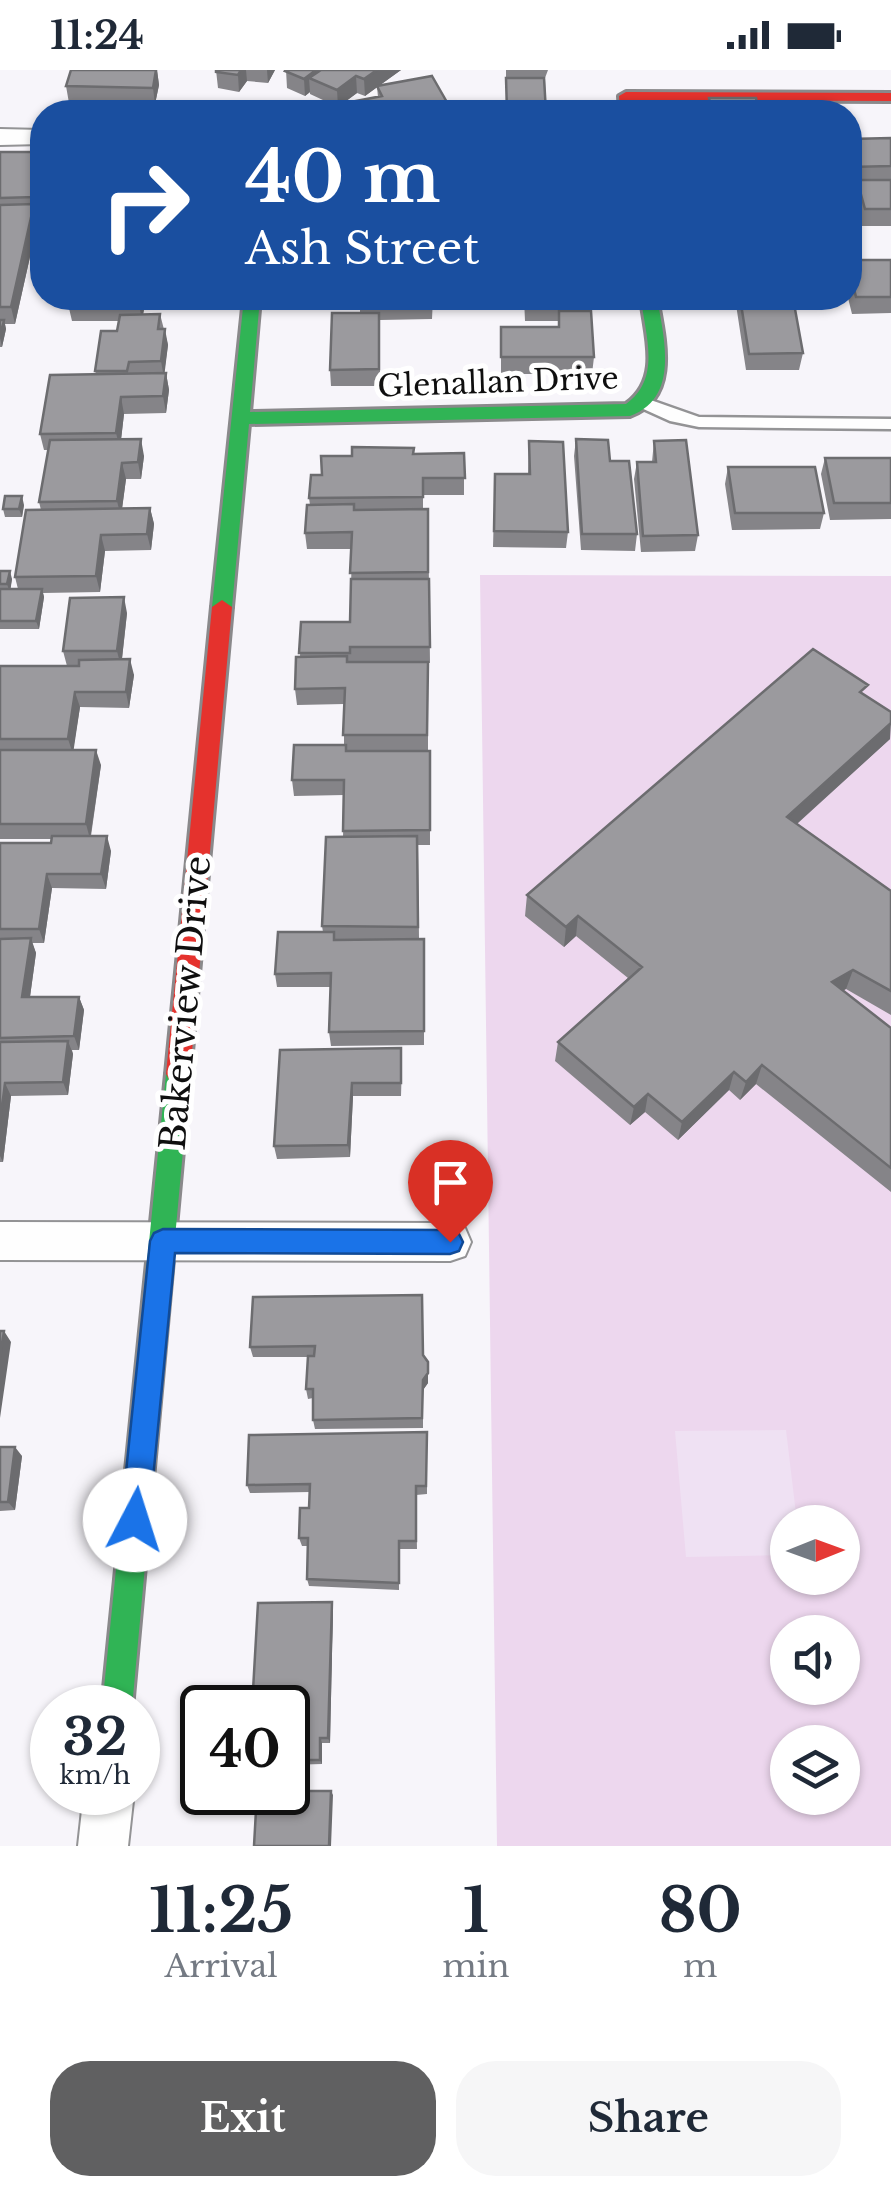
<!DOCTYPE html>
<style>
:root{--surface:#fff;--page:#f6f6f7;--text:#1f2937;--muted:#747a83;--accent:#606061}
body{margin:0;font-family:"Libre Baskerville",serif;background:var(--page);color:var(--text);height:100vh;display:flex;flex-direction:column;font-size:38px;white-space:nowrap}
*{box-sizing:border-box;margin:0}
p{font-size:32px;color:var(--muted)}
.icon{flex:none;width:55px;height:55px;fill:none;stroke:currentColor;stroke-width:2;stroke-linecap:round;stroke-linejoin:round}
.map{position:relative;height:1776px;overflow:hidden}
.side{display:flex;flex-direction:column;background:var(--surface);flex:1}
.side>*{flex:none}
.top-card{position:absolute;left:30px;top:30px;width:832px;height:210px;border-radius:40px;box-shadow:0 2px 8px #0004;background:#1a4fa0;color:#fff;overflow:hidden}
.needle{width:65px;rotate:89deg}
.tools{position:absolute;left:770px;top:1435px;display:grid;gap:20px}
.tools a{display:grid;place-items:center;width:90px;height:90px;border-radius:50%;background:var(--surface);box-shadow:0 2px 8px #0004;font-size:50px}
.speed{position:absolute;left:30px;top:1615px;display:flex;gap:20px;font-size:50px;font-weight:700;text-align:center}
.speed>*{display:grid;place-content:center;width:130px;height:130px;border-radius:50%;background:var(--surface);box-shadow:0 2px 8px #0004;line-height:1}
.speed small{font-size:25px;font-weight:400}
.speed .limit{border:5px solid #111;border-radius:15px;background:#fff;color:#111}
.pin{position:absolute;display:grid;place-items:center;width:85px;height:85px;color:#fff;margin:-102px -42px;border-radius:50% 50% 50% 0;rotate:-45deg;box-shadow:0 0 10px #0007}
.pin .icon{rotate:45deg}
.me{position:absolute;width:110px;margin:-55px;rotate:5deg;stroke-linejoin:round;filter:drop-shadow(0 0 8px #0008)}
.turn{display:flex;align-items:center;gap:35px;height:210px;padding:0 50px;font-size:45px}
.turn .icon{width:130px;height:130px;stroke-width:2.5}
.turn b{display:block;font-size:70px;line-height:85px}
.eta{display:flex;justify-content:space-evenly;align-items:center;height:170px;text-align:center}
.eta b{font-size:60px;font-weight:700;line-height:70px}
.primary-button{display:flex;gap:20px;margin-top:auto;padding:20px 50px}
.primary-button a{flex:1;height:115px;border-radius:40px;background:var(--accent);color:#fff;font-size:40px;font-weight:700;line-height:115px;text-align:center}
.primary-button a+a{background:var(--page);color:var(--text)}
.status{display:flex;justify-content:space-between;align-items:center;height:70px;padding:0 50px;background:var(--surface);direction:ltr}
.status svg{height:28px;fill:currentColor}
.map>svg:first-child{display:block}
</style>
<div class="status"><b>11:24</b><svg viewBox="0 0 49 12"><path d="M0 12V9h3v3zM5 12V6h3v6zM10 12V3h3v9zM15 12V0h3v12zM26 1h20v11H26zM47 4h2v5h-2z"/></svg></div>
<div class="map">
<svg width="891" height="1776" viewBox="0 0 891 1776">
<rect width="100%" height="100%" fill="#f7f5fa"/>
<path fill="#edd7ee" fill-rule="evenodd" d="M 480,505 L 891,506 L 891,1776 L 497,1776 ZM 788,1452 L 842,1452 L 842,1508 L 788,1508 ZM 788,1562 L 842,1562 L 842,1618 L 788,1618 ZM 788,1672 L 842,1672 L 842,1728 L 788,1728 Z"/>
<path fill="#efe1f3" d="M 786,1360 L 797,1452 L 788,1452 L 787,1485 L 686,1487 L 675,1361 Z"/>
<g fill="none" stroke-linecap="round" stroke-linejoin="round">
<g stroke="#939395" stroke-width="5">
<path id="lane" d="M 645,328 L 699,347 L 891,349 L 891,359 L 699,357 L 670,351 L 639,337 L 639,329 Z"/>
</g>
<g stroke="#939395" stroke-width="4">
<path id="street" d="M 0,59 L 42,60 L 42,74 L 0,75 Z
M 0,1152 L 450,1153 L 465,1158 L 471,1172 L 465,1186 L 450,1191 L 0,1190 Z
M 84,1722 L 134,1722 L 128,1776 L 78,1776 Z"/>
</g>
<g stroke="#8a898b" stroke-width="6">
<path id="fast" d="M 244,228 L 260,228 L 250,342 L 626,334 C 662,308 645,265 641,228 L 657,228 C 664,268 680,328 630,346 L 249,354 L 232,537 L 222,544 L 212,537 Z
M 178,994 L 186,997 L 190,1004 L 132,1638 L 102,1638 L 166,1004 L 170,997 Z"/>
</g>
<g stroke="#8a898b" stroke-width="6">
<path id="jam" d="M 626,22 L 891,23 L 891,31 L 634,30 L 634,42 L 620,42 L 619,26 Z
M 222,530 L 232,537 L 190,1004 L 186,1011 L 178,1014 L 170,1011 L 166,1004 L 212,537 Z"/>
</g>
<use href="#lane" fill="#fefefe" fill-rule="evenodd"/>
<use href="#street" fill="#fefefe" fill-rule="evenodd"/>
<use href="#fast" fill="#30b455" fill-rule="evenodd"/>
<use href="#jam" fill="#e5322d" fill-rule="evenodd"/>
</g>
<path fill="#858488" d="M 157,0 L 159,15 L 155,34 L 69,33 L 66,16 Z
M 216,0 L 275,0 L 268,13 L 247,11 L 239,22 L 218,18 Z
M 286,0 L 401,0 L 380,15 L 448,42 L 352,42 L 351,32 L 378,27 L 377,17 L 365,26 L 357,23 L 338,37 L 310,24 L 310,22 L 305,26 L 287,18 Z
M 506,0 L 548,0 L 545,8 L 546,42 L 506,42 Z
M 891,68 L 891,156 L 861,156 L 854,127 L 856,114 L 850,114 L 850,69 Z
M 0,82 L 42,82 L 39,144 L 36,144 L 38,151 L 15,254 L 5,254 L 6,259 L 2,277 L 0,277 Z
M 850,190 L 891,190 L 891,243 L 852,244 L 848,228 L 850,228 Z
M 146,228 L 143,244 L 160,244 L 168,275 L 164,303 L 166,303 L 169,320 L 166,343 L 124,344 L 121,369 L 144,386 L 141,409 L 126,409 L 122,438 L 150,438 L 154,454 L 151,480 L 105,481 L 100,522 L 43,523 L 44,527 L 39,559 L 0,559 L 0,501 L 12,509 L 10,519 L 18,519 L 15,507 L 41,440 L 39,432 L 48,380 L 44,380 L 40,364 L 96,304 L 95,301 L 117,261 L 119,251 L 72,251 L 68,234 Z
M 360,228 L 433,228 L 432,249 L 380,250 L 380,316 L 331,316 L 330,300 L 360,243 Z
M 524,228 L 569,228 L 568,241 L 594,287 L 592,304 L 501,304 L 501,257 L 558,257 L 558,251 L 525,251 Z
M 735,228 L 793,228 L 803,283 L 799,300 L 746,300 Z
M 576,369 L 610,391 L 637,464 L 635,481 L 581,480 L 574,386 Z
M 529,371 L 568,462 L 566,478 L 493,477 L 495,404 L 528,404 Z
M 654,371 L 698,465 L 695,481 L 641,482 L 634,409 L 637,392 L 652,392 Z
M 464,383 L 464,425 L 423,425 L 423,439 L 428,439 L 430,593 L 428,593 L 428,680 L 430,681 L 430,775 L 418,775 L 419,869 L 424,869 L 424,975 L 331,976 L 329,962 L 331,917 L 277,917 L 275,904 L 323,862 L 322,856 L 343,767 L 344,725 L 294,726 L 292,710 L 344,675 L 344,634 L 297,635 L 295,619 L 300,587 L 301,552 L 350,552 L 352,479 L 307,479 L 305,463 L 310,435 L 309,428 L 322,405 L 414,384 Z
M 825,388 L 891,388 L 891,449 L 830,450 L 821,404 Z
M 728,397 L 824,443 L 820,459 L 732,460 L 725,414 Z
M 24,435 L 22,447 L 5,447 L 3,439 Z
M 127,543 L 122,589 L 134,605 L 129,638 L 80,637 L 73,680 L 101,695 L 91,766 L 111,781 L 106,819 L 52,818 L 44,873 L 32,873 L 36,883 L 30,927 L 79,927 L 84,940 L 79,980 L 72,980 L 73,984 L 68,1025 L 11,1026 L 3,1092 L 0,1092 L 0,773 L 51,773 L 51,769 L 0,769 L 0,596 L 67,596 L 63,581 Z
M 865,625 L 890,669 L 797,754 L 891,821 L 891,945 L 846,919 L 843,920 L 891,958 L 891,1122 L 756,1014 L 740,1030 L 729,1020 L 678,1070 L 645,1042 L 630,1055 L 555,991 L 558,972 L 628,908 L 576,866 L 564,877 L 525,846 L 527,825 Z
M 280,980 L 402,992 L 401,1026 L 353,1026 L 350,1087 L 277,1089 L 274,1076 Z
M 253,1227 L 423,1285 L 428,1292 L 428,1313 L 423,1320 L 423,1358 L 315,1359 L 313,1350 L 313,1328 L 308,1329 L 306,1319 L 308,1287 L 253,1287 L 250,1277 Z
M 427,1362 L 427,1424 L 416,1425 L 417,1479 L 399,1479 L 399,1520 L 309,1516 L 307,1509 L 308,1476 L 302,1476 L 299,1468 L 309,1438 L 310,1422 L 250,1423 L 247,1415 Z
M 0,1377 L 22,1386 L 15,1440 L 0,1441 Z
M 333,1539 L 330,1673 L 322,1673 L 322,1694 L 288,1695 L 288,1638 Z"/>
<path fill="#6c6c6f" d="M 157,0 L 159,15 L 155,34 L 153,18 Z
M 241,0 L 246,0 L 247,11 L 239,22 L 238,5 Z
M 267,0 L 275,0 L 268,13 Z
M 316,0 L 340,0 L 309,8 L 310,22 L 305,26 L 304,9 Z
M 377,0 L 401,0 L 365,26 L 364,9 Z
M 356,6 L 357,23 L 338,37 L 337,20 Z
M 448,34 L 448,42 L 396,42 Z
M 42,91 L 42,127 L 39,144 L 35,127 Z
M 34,134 L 38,151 L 15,254 L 11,237 Z
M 140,228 L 146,228 L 142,251 L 139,234 Z
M 4,250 L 6,259 L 2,277 L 0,268 Z
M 165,259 L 168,275 L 164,308 L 161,291 Z
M 166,303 L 169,320 L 166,343 L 163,326 Z
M 121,327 L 124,344 L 120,379 L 116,363 Z
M 141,369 L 144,386 L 141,409 L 138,392 Z
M 122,393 L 126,409 L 121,447 L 117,431 Z
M 22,426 L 24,435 L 22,447 L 19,439 Z
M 150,438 L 154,454 L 151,480 L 147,464 Z
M 101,465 L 105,481 L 100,522 L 96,506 Z
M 10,501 L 12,509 L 10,523 L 7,514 Z
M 42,519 L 44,527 L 39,559 L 36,551 Z
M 124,527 L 127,543 L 121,597 L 117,581 Z
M 130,589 L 134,605 L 129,638 L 126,622 Z
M 75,622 L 80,637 L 73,684 L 68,669 Z
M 891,653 L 890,669 L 781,768 L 787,747 Z
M 96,680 L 101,695 L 90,769 L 86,754 Z
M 107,766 L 111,781 L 106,819 L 101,804 Z
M 47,804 L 52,818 L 44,873 L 39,859 Z
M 578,846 L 576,866 L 564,877 L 566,857 Z
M 31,868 L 36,883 L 28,941 L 22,927 Z
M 853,900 L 846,919 L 825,931 L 832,912 Z
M 79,927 L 84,940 L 79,980 L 74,966 Z
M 68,971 L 73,984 L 68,1025 L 63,1012 Z
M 762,995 L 756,1014 L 740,1030 L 746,1012 Z
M 734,1002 L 729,1020 L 678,1070 L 682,1052 Z
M 5,1013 L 11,1026 L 3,1092 L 0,1086 L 0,1053 Z
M 352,1013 L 353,1026 L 350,1087 L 348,1075 Z
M 648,1024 L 645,1042 L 630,1055 L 634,1037 Z
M 4,1261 L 11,1272 L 0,1348 L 0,1289 Z
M 428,1303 L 428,1313 L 423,1320 L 423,1358 L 423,1310 Z
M 15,1377 L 22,1386 L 15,1440 L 8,1432 Z
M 332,1532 L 333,1539 L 330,1673 L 328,1668 Z
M 320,1668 L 322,1673 L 322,1694 L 320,1690 Z
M 331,1721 L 333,1725 L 331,1776 L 329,1776 Z"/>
<path fill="#9b9a9e" stroke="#6c6c6f" stroke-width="2.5" d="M 71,0 L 156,0 L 153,18 L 66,16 Z
M 216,0 L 241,0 L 238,5 L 216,2 Z
M 286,0 L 316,0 L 304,9 L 285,1 Z
M 321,0 L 377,0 L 364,9 L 356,6 L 337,20 L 309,8 Z
M 432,6 L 448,34 L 396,42 L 357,42 L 351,32 L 382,26 L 377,16 Z
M 506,8 L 544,8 L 546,42 L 507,42 Z
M 709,28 L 756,28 L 759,42 L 712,42 Z
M 891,68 L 891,96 L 850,97 L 850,69 Z
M 0,82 L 42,82 L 42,91 L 35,127 L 0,128 Z
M 857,110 L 891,110 L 891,139 L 865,139 Z
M 34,134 L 11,237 L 0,237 L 0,135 Z
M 850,190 L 891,190 L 891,227 L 856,227 L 850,202 Z
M 69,228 L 140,228 L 139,234 L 68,234 Z
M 360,228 L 432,228 L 432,233 L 360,233 Z
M 526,228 L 569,228 L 569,235 L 526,235 Z
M 740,228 L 793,228 L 803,283 L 749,284 Z
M 559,241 L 591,241 L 594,287 L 501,287 L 501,257 L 559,257 Z
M 332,243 L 379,243 L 379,299 L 330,300 Z
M 160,244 L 158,259 L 165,259 L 161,291 L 129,292 L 127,301 L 95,301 L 101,261 L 117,261 L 120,245 Z
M 0,250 L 4,250 L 0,268 Z
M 166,303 L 163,326 L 121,327 L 116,363 L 40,364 L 50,305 Z
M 141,369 L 138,392 L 122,393 L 117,431 L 39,432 L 50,370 Z
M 576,369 L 608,370 L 610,391 L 629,391 L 637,464 L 582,464 Z
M 686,370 L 698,465 L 643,466 L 637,392 L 656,392 L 654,371 Z
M 529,371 L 563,372 L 568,462 L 494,461 L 495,404 L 530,404 Z
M 352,377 L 414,378 L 413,384 L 464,383 L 465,408 L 423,408 L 423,427 L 309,428 L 311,405 L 322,405 L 321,386 L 352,386 Z
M 825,388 L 891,388 L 891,433 L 834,433 Z
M 728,397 L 815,397 L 824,443 L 735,443 Z
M 5,426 L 22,426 L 19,439 L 3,439 Z
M 354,434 L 354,440 L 428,439 L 428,502 L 350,503 L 352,462 L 305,463 L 307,435 Z
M 150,438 L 147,464 L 101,465 L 96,506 L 15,507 L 26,440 Z
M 0,501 L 10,501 L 7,514 L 0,514 Z
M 351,509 L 429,509 L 430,577 L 350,577 L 350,583 L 299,583 L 301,552 L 350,552 Z
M 0,519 L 42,519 L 36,551 L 0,551 Z
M 124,527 L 117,581 L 63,581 L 70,528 Z
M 813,579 L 868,615 L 860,622 L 891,642 L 891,653 L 787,747 L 891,821 L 891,921 L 853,900 L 832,912 L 891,958 L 891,1098 L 762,995 L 746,1012 L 734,1002 L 682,1052 L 648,1024 L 634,1037 L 558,972 L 642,897 L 578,846 L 566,857 L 527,825 Z
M 347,586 L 347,592 L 428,592 L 427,665 L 343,665 L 345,618 L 295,619 L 296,587 Z
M 130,589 L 126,622 L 75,622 L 68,669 L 0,669 L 0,596 L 79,596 L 79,590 Z
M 294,675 L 346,675 L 346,681 L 430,681 L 430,760 L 343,761 L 344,710 L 292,710 Z
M 0,680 L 96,680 L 86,754 L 0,754 Z
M 52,766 L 107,766 L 101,804 L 47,804 L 39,859 L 0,859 L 0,773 L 51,773 Z
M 417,766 L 418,857 L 322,856 L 326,767 Z
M 278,862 L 334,862 L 334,870 L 424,869 L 424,961 L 329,962 L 331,903 L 275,904 Z
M 31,868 L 22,927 L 79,927 L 74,966 L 0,968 L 0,869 Z
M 68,971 L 63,1012 L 5,1013 L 0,1053 L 0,972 Z
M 401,978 L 401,1013 L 352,1013 L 348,1075 L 274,1076 L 280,980 Z
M 422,1225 L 423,1285 L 428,1292 L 428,1303 L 423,1310 L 422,1348 L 313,1350 L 313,1319 L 306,1319 L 308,1286 L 314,1286 L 315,1276 L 250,1277 L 253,1227 Z
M 0,1261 L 4,1261 L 0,1289 Z
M 427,1362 L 426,1416 L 416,1416 L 416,1471 L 399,1471 L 399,1513 L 307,1509 L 308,1468 L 299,1468 L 300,1438 L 309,1438 L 310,1414 L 247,1415 L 249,1365 Z
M 0,1377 L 15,1377 L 8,1432 L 0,1432 Z
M 332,1532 L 328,1668 L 320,1668 L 320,1690 L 288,1690 L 288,1638 L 252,1638 L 258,1533 Z
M 288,1721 L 331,1721 L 329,1776 L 254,1776 L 257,1722 L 288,1722 Z"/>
<path fill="#1a73e8" stroke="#114b97" stroke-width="2.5" d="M 163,1159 L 450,1160 L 459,1164 L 463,1172 L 459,1181 L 450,1184 L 175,1183 L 149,1450 L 145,1459 L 135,1463 L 125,1459 L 121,1450 L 150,1171 L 154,1163 Z"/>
<g text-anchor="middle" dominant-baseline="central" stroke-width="10" stroke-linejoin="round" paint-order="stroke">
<g font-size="30" fill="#0f0f0f" stroke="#fff">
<text transform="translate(498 312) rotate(-2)">Glenallan Drive</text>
</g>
<g font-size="35" fill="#0f0f0f" stroke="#fff">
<text transform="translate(185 933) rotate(-85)">Bakerview Drive</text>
</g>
</g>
</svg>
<div class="tools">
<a><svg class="needle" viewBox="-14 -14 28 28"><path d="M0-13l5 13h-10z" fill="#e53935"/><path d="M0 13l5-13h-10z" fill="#747a83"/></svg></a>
<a><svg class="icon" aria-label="sound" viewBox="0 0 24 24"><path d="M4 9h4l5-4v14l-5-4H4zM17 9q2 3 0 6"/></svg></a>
<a><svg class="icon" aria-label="layers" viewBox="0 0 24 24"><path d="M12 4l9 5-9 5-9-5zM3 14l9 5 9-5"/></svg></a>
</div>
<div class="speed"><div>32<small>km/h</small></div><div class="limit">40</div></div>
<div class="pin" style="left:450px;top:1172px;background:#d93025"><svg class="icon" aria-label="arrive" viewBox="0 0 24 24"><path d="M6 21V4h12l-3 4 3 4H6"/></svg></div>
<svg class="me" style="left:135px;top:1450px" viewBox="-20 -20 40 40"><circle r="19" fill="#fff"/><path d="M0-13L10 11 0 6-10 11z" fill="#1a73e8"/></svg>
<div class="top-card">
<div class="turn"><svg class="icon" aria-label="right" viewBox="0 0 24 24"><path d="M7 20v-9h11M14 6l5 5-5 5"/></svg><div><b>40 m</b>Ash Street</div></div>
</div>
</div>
<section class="side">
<div class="eta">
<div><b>11:25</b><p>Arrival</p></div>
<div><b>1</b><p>min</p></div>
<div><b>80</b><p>m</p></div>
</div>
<div class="primary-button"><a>Exit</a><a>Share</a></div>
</section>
